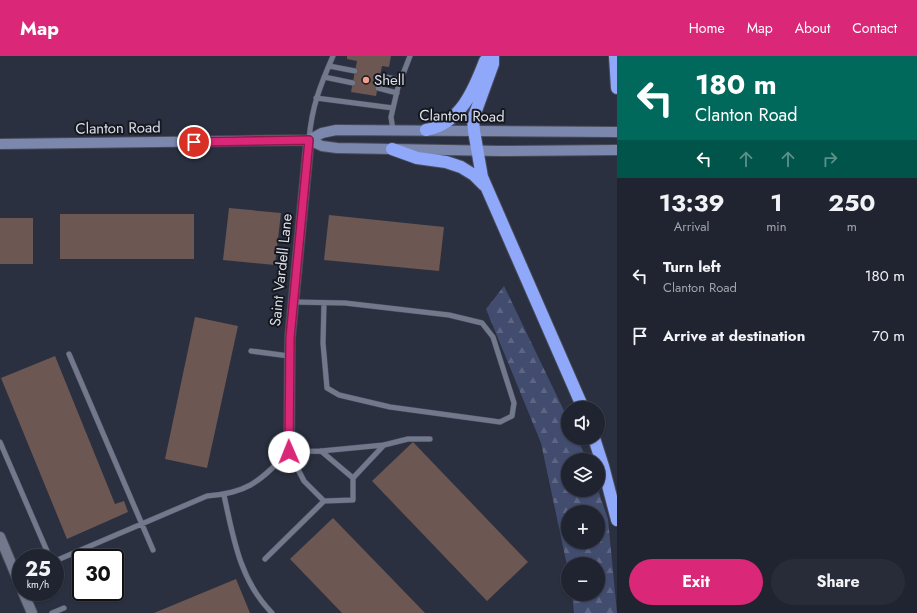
<!DOCTYPE html>
<meta charset="utf-8">
<style>
:root{--surface:#202430;--page:#282c38;--text:#f1f3f6;--muted:#a2a4ab;--line:#3d414c;--accent:#db2777}
body{margin:0;font-family:Jost,sans-serif;background:var(--page);color:var(--text);height:100vh;display:flex;flex-direction:column;font-size:15px;white-space:nowrap}
*{box-sizing:border-box;margin:0}
p{font-size:13px;color:var(--muted)}
.icon{flex:none;width:22px;height:22px;fill:none;stroke:currentColor;stroke-width:2;stroke-linecap:round;stroke-linejoin:round}
.map{position:relative;flex:1;overflow:hidden}
.sheet{display:flex;flex-direction:column;background:var(--surface);width:300px}
.sheet>*{flex:none}
.hud{background:#00695c;color:#fff;overflow:hidden}
.controls{position:absolute;left:561px;top:345px;display:grid;gap:8px}
.controls a{display:grid;place-items:center;width:44px;height:44px;border-radius:50%;background:var(--surface);box-shadow:0 1px 3px #0004,0 0 0 1px var(--line);font-size:20px}
.speed{position:absolute;left:12px;top:493px;display:flex;gap:8px;font-size:20px;font-weight:700;text-align:center}
.speed>*{display:grid;place-content:center;width:52px;height:52px;border-radius:50%;background:var(--surface);box-shadow:0 1px 3px #0004,0 0 0 1px var(--line);line-height:1}
.speed small{font-size:10px;font-weight:400}
.speed .limit{border:2px solid #111;border-radius:6px;background:#fff;color:#111}
.pin{position:absolute;display:grid;place-items:center;width:34px;height:34px;color:#fff;margin:-17px;border:2px solid #fff;border-radius:50%;box-shadow:0 1px 4px #0007}
.me{position:absolute;width:44px;margin:-22px;rotate:359deg;stroke-linejoin:round;filter:drop-shadow(0 0 3px #0008)}
.turn{display:flex;align-items:center;gap:14px;height:84px;padding:0 12px;font-size:18px}
.turn .icon{width:52px;height:52px;stroke-width:2.5}
.turn b{display:block;font-size:28px;line-height:34px}
.lanes{display:flex;align-items:center;height:38px;padding:0 12px;background:#0003;justify-content:center;gap:20px;direction:ltr}
.lanes .off{opacity:.35}
.eta{display:flex;justify-content:space-evenly;align-items:center;height:68px;text-align:center}
.eta b{font-size:24px;font-weight:700;line-height:28px}
.action{display:flex;gap:8px;margin-top:auto;padding:8px 12px}
.action a{flex:1;height:46px;border-radius:24px;background:var(--accent);color:#fff;font-size:16px;font-weight:700;line-height:46px;text-align:center}
.action a+a{background:var(--page);color:var(--text)}
ul{padding:0;list-style:none}
li{display:flex;align-items:center;gap:12px;height:60px;padding:0 12px}
li div{flex:1}
li b{display:block;font-size:15px}
li em{font-style:normal}
header{display:flex;align-items:center;gap:24px;box-sizing:border-box;height:56px;padding:0 20px;background:var(--accent);color:#fff}
header strong{font-size:19px}
nav{display:flex;gap:22px;margin-inline-start:auto;font-size:14px}
main{display:flex;flex:1;min-height:0}
.map>svg:first-child{display:block}
</style>
<header>
<strong>Map</strong>
<nav><a>Home</a><a>Map</a><a>About</a><a>Contact</a></nav>
</header>
<main>
<div class="map">
<svg width="617" height="557" viewBox="0 0 617 557">
<defs>
<pattern id="forest-firs" width="22" height="20" patternUnits="userSpaceOnUse"><rect width="22" height="20" fill="#424c6e"/><path d="M5 1l3.5 6h-7zM16 11l3.5 6h-7z" fill="#5d6583"/></pattern>
</defs>
<rect width="100%" height="100%" fill="#2a3040"/>
<path fill="url(#forest-firs)" fill-rule="evenodd" d="M 504,230 L 568,363 L 568,382 L 577,382 L 587,404 L 568,404 L 568,434 L 598,434 L 608,463 L 617,557 L 574,557 L 572,538 L 598,538 L 598,508 L 568,508 L 568,514 L 541,387 L 486,253 ZM 568,456 L 598,456 L 598,486 L 568,486 Z"/>
<path fill="#6d5752" d="M 347,0 L 391,0 L 389,11 L 382,10 L 376,40 L 351,36 L 357,5 L 347,3 Z
M 229,152 L 281,157 L 275,209 L 223,204 Z
M 60,158 L 194,158 L 194,203 L 60,203 Z
M 329,159 L 444,171 L 439,215 L 324,204 Z
M 0,162 L 33,162 L 33,208 L 0,208 Z
M 195,261 L 238,270 L 207,412 L 165,403 Z
M 55,300 L 115,448 L 124,445 L 128,456 L 67,483 L 1,322 Z
M 413,386 L 528,506 L 487,545 L 372,425 Z
M 333,462 L 425,557 L 342,557 L 290,503 Z
M 236,523 L 250,557 L 154,557 Z"/>
<g fill="none" stroke-linecap="round" stroke-linejoin="round">
<g stroke="#474b59" stroke-width="6">
<path id="service" d="M 329,10 L 355,15
M 380,20 L 401,24
M 324,21 L 353,27
M 378,32 L 397,37
M 316,42 L 393,52
M 393,74 L 391,61 L 398,31 L 410,0
M 309,83 C 312,50 320,30 333,0
M 293,246 L 345,247 L 449,259 L 482,267 L 493,281 L 514,347 L 512,360 L 500,366 L 390,351 L 339,339 L 327,332 L 323,287 L 324,247
M 251,295 L 289,300
M 69,298 L 153,494
M 0,386 L 50,502
M 321,395 L 353,422 L 353,444 L 324,445
M 353,422 L 384,389
M 224,439 C 233,481 240,525 272,557
M 265,503 L 324,445 L 304,425 L 289,396 L 321,395 L 384,389 L 408,383 L 430,383
M 55,505 L 207,440 C 250,437 260,424 289,396
M 52,557 L 64,552"/>
</g>
<g stroke="#474b59" stroke-width="12">
<path id="minor" d="M 289,396 L 290,282 L 309,84
M 0,481 L 21,531
M 23,536 L 32,557"/>
</g>
<g stroke="#474b59" stroke-width="12">
<path id="secondary" d="M 309,84 L 322,90 L 337,92 L 500,95 L 617,94
M 0,88 L 309,84 L 322,77 L 336,74 L 617,76"/>
</g>
<g stroke="#474b59" stroke-width="14">
<path id="motorway" d="M 493,0 L 493,8 L 473,63 L 474,75 L 482,121 L 583,352
M 615,0 L 617,32
M 426,74 C 460,68 474,34 485,5
M 392,93 L 417,102 L 446,106 L 461,111 L 474,119 L 484,129
M 594,382 L 603,410 L 617,464"/>
</g>
<use href="#service" stroke="#73798d" stroke-width="5"/>
<use href="#minor" stroke="#73798d" stroke-width="10"/>
<use href="#secondary" stroke="#7c87ad" stroke-width="10"/>
<use href="#motorway" stroke="#90a8f9" stroke-width="12"/>
</g>
<g fill="none" stroke-linecap="round" stroke-linejoin="round">
<g stroke="#8e194d" stroke-width="10">
<path id="route" d="M 194,86 L 309,84 L 290,282 L 289,396"/>
</g>
<use href="#route" stroke="#db2777" stroke-width="7"/>
</g>
<circle fill="#f49e8a" stroke="#16181f" stroke-width="1.5" cx="366" cy="24" r="4"/>
<g text-anchor="middle" dominant-baseline="central" stroke-width="4" stroke-linejoin="round" paint-order="stroke">
<g font-size="15" fill="#dbdfea" stroke="#16181f" text-anchor="start">
<text x="374" y="24">Shell</text>
</g>
<g font-size="15" fill="#dbdfea" stroke="#16181f">
<text transform="translate(462 60) rotate(1)">Clanton Road</text>
<text transform="translate(118 72) rotate(-1)">Clanton Road</text>
<text transform="translate(281 214) rotate(-84)">Saint Vardell Lane</text>
</g>
</g>
</svg>
<div class="controls">
<a><svg class="icon" aria-label="sound" viewBox="0 0 24 24"><path d="M4 9h4l5-4v14l-5-4H4zM17 9q2 3 0 6"/></svg></a>
<a><svg class="icon" aria-label="layers" viewBox="0 0 24 24"><path d="M12 4l9 5-9 5-9-5zM3 14l9 5 9-5"/></svg></a>
<a>+</a>
<a>−</a>
</div>
<div class="speed"><div>25<small>km/h</small></div><div class="limit">30</div></div>
<div class="pin" style="left:194px;top:86px;background:#d93025"><svg class="icon" aria-label="arrive" viewBox="0 0 24 24"><path d="M6 21V4h12l-3 4 3 4H6"/></svg></div>
<svg class="me" style="left:289px;top:396px" viewBox="-20 -20 40 40"><circle r="19" fill="#fff"/><path d="M0-13L10 11 0 6-10 11z" fill="#db2777"/></svg>
</div>
<section class="sheet">
<div class="hud">
<div class="turn"><svg class="icon" aria-label="left" viewBox="0 0 24 24"><path d="M17 20v-9H6M10 6l-5 5 5 5"/></svg><div><b>180 m</b>Clanton Road</div></div>
<div class="lanes"><svg class="icon" aria-label="left" viewBox="0 0 24 24"><path d="M17 20v-9H6M10 6l-5 5 5 5"/></svg><svg class="icon off" aria-label="ahead" viewBox="0 0 24 24"><path d="M12 20V5M6 11l6-6 6 6"/></svg><svg class="icon off" aria-label="ahead" viewBox="0 0 24 24"><path d="M12 20V5M6 11l6-6 6 6"/></svg><svg class="icon off" aria-label="right" viewBox="0 0 24 24"><path d="M7 20v-9h11M14 6l5 5-5 5"/></svg></div>
</div>
<div class="eta">
<div><b>13:39</b><p>Arrival</p></div>
<div><b>1</b><p>min</p></div>
<div><b>250</b><p>m</p></div>
</div>
<ul>
<li><svg class="icon" aria-label="left" viewBox="0 0 24 24"><path d="M17 20v-9H6M10 6l-5 5 5 5"/></svg><div><b>Turn left</b><p>Clanton Road</p></div><em>180 m</em></li>
<li><svg class="icon" aria-label="arrive" viewBox="0 0 24 24"><path d="M6 21V4h12l-3 4 3 4H6"/></svg><div><b>Arrive at destination</b></div><em>70 m</em></li>
</ul>
<div class="action"><a>Exit</a><a>Share</a></div>
</section>
</main>
